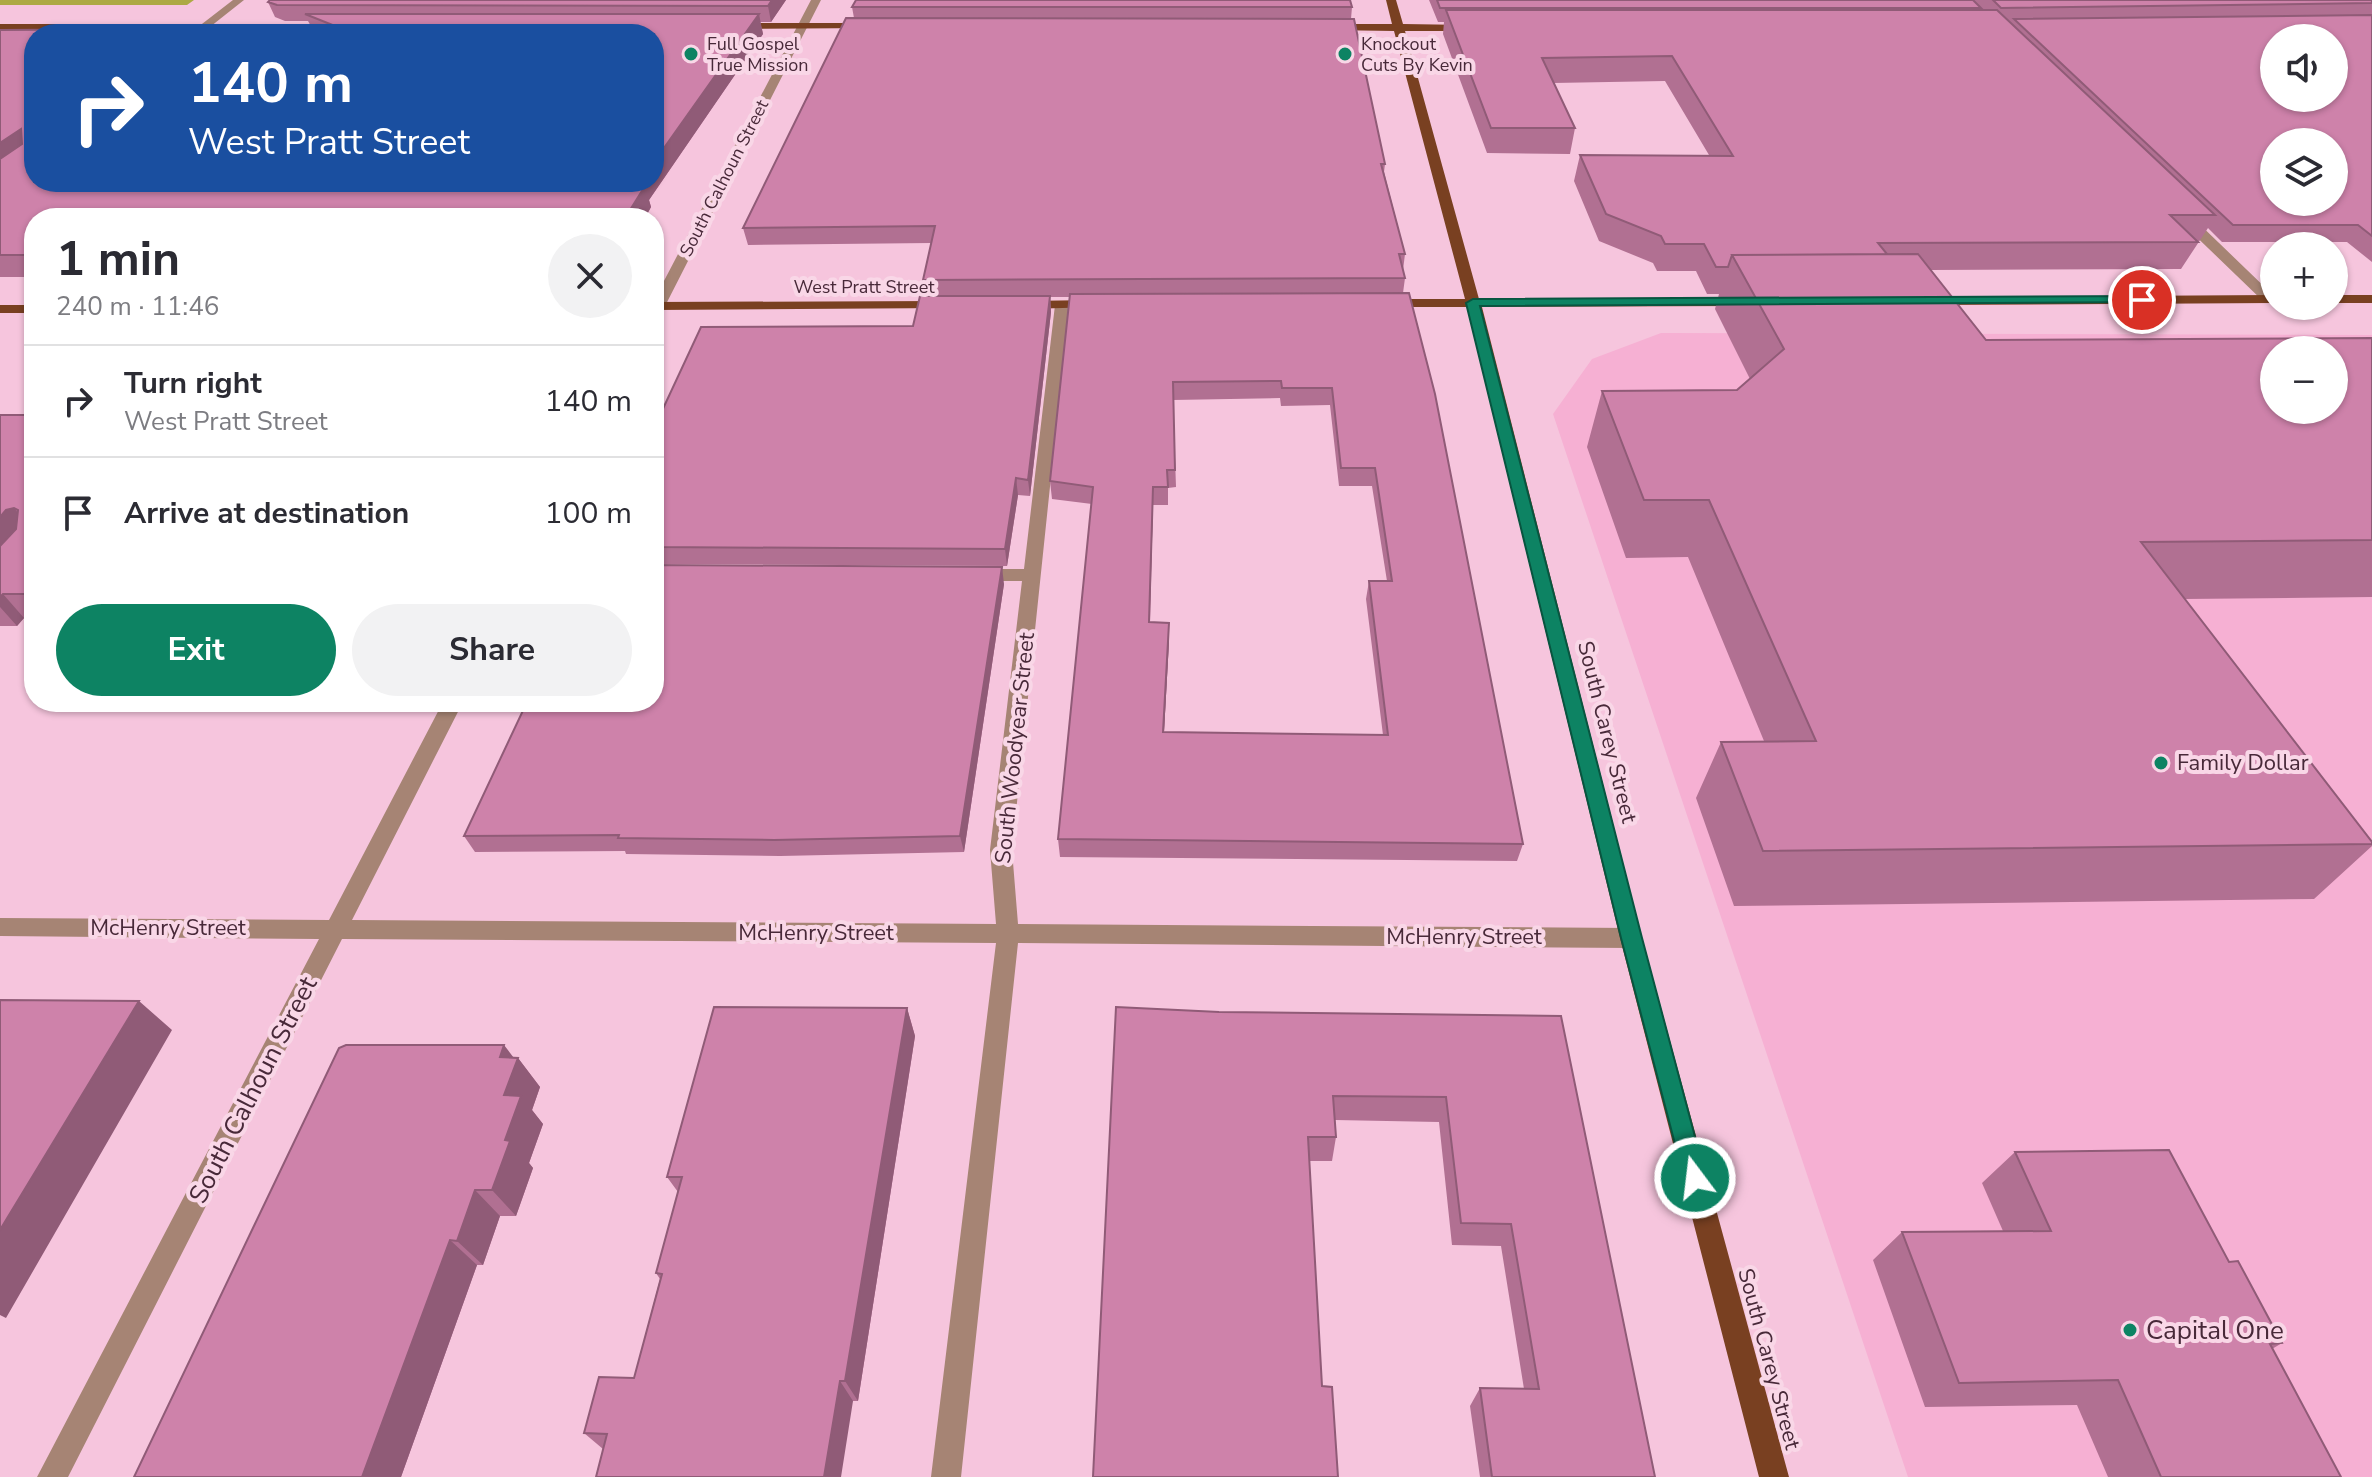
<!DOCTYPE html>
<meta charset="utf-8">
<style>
:root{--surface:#fff;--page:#f2f2f3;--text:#2b2b33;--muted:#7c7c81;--line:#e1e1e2;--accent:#0d8363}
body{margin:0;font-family:"Nunito Sans",sans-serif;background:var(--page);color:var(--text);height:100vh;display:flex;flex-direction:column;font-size:30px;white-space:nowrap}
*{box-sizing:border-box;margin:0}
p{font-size:26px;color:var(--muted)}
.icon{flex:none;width:44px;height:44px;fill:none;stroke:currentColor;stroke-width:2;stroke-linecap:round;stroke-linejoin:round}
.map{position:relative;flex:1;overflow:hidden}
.drawer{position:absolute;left:24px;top:208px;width:640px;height:504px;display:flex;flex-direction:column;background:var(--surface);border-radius:32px;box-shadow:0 2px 6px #0004}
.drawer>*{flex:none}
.banner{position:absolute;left:24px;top:24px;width:640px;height:168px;border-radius:32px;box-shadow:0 2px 6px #0004;background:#1a4fa0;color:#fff;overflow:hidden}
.fabs{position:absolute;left:2260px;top:24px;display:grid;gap:16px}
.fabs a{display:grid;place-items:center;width:88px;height:88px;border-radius:50%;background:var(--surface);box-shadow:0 2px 6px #0004;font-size:40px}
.pin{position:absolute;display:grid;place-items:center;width:68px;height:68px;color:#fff;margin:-34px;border:4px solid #fff;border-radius:50%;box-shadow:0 2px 8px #0007}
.me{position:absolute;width:88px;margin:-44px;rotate:345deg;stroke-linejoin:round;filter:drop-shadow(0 0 6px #0008)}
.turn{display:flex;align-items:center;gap:28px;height:168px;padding:0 32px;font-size:36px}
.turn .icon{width:104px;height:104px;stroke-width:2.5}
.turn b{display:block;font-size:56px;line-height:68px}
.round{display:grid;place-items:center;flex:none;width:84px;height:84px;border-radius:42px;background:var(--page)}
.overview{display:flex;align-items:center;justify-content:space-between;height:136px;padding:0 32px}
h1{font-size:48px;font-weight:700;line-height:60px}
.cta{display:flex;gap:16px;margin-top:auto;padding:16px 32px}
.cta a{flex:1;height:92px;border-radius:48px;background:var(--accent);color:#fff;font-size:32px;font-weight:700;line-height:92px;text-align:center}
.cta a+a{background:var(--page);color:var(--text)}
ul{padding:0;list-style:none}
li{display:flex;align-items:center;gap:24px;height:112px;padding:0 32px;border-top:2px solid var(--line)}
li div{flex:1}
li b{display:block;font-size:30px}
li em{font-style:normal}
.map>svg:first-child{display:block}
</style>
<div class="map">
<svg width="2372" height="1477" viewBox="0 0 2372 1477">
<rect width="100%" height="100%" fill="#f6c5dd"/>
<path fill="#f6b0d3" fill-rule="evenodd" d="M 1661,333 L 2372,335 L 2372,1477 L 1908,1477 L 1553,414 L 1592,359 ZM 2274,350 L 2334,350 L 2334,410 L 2274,410 Z"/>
<path fill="#ada943" d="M 0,0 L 194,0 L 187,5 L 0,5 Z"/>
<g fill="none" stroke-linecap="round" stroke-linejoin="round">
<path fill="#a68474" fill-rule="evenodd" d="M 233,0 L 244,0 L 201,34 L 189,34 Z
M 811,0 L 821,0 L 661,314 L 654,318 L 654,300 Z
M 2180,215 L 2190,215 L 2274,296 L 2274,302 L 2264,302 L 2180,221 Z
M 1062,301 L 1069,305 L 1012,850 L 1018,924 L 1631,928 L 1639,931 L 1642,938 L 1639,945 L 1631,948 L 1018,943 L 961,1477 L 931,1477 L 996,943 L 342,939 L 68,1477 L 37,1477 L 319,939 L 0,936 L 0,918 L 329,920 L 443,702 L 463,702 L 352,920 L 996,924 L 990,850 L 1022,581 L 978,581 L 969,575 L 978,569 L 1024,569 L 1055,305 Z"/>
<path fill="#794021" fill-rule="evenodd" d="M 1386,0 L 1396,0 L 1403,24 L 1468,25 L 1473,28 L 1468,31 L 1405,31 L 1479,299 L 1742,298 L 1749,302 L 1742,306 L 1482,307 L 1642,938 L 1789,1477 L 1759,1477 L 1620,938 L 1467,307 L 1386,307 L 1379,303 L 1386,299 L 1465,299 L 1394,31 L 1328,30 L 1323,27 L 1328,24 L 1392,24 Z
M 868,23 L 872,24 L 872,28 L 736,29 L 731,26 L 736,23 Z
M 0,24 L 336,24 L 341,27 L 336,30 L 0,30 Z
M 2274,295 L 2274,303 L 1930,305 L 1923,301 L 1930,297 Z
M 2334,295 L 2372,295 L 2372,303 L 2334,303 Z
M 1094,300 L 1099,301 L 1099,307 L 1026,309 L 1019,305 L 1026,301 Z
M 942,301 L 947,302 L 947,308 L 654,310 L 654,302 Z
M 0,305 L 34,305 L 34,313 L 0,313 Z"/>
</g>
<path fill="#b17092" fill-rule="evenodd" d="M 786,0 L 771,22 L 760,22 L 763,34 L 649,200 L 651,207 L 645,218 L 34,218 L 34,277 L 0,277 L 0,30 L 312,28 L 308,21 L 285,21 L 275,17 L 268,2 Z
M 1429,0 L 2372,0 L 2372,262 L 2347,242 L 2222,242 L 2208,228 L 2181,269 L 1930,270 L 1986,340 L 2372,338 L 2372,597 L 2185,599 L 2372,842 L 2372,846 L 2314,899 L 1734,906 L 1696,798 L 1721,742 L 1764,741 L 1688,557 L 1626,558 L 1587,447 L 1602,391 L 1737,390 L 1750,379 L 1715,309 L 1719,294 L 1707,294 L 1696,271 L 1657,271 L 1653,263 L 1599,241 L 1574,181 L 1580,155 L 1709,155 L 1665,81 L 1553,83 L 1575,128 L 1570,154 L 1487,153 L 1443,34 L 1444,22 L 1438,22 Z
M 852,7 L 1352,7 L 1351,19 L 1385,164 L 1384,172 L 1405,254 L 1403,270 L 1405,278 L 1403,293 L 1523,844 L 1517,861 L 1060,857 L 1058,839 L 1092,504 L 1052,499 L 1050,481 L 1070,297 L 1050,297 L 1051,312 L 1030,496 L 1018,495 L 1007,566 L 654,564 L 654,428 L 913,326 L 925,296 L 923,280 L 931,243 L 748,245 L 743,228 L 854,18 ZM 1280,398 L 1281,406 L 1330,405 L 1339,486 L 1372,486 L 1387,581 L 1369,581 L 1366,599 L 1383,735 L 1164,732 L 1169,641 L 1150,622 L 1153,505 L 1168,505 L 1168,488 L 1176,487 L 1173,400 Z
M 0,415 L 34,415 L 34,618 L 24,618 L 17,626 L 0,626 Z
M 1004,584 L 964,852 L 780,856 L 626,854 L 625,851 L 475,852 L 464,836 Z
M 907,1008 L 915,1036 L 858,1401 L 853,1401 L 603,1449 L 584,1433 L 634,1378 L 660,1279 L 656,1273 L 678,1192 L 667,1177 Z
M 1219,1012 L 1561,1016 L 1655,1477 L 1480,1477 L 1470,1406 L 1480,1388 L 1524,1389 L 1501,1246 L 1452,1245 L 1439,1122 L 1335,1120 L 1336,1137 L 1332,1161 L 1309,1161 L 1322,1386 Z
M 514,1058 L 518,1058 L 540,1087 L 532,1110 L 543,1124 L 529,1163 L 533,1168 L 516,1216 L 500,1216 L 483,1265 L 477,1265 L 401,1477 L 134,1477 Z
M 2015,1152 L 2229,1262 L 2282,1343 L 2272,1349 L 2341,1477 L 2108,1477 L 2077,1405 L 1925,1407 L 1873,1260 L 1902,1232 L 2003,1231 L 1982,1183 Z"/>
<path fill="#905b77" d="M 772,0 L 786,0 L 771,22 L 768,6 Z
M 759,14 L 763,34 L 649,200 L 651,207 L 645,218 L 625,218 L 637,186 L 640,182 L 654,182 L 654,162 Z
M 21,129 L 34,150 L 0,173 L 0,143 Z
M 1050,296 L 1051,312 L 1030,496 L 1028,480 Z
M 1016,478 L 1018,495 L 1007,566 L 1005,549 Z
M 1153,487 L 1153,505 L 1149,640 L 1149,622 Z
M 14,508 L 33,531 L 0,562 L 0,517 L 6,510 Z
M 1002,567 L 1004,584 L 964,852 L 960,836 Z
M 3,594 L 24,618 L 17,626 L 0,607 L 0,597 Z
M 1169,623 L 1169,641 L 1163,750 L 1163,732 Z
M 139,1001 L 172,1030 L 6,1318 L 0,1315 L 0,1230 Z
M 907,1008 L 915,1036 L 858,1401 L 845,1381 Z
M 504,1045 L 517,1062 L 518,1058 L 540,1087 L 532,1110 L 543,1124 L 529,1163 L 533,1168 L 516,1216 L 492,1190 L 505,1140 L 504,1095 L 500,1057 Z
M 475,1190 L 500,1216 L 483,1265 L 457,1241 Z
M 450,1240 L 477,1265 L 401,1477 L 362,1477 Z
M 840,1381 L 853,1401 L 841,1477 L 824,1477 Z"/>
<path fill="#ce82aa" stroke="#905b77" stroke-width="2" fill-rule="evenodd" d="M 270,0 L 772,0 L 768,6 L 277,5 L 268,2 Z
M 856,0 L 1350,0 L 1352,7 L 852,7 Z
M 1437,0 L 1973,0 L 1981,8 L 1440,8 Z
M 1993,0 L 2372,0 L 2372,3 L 2001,8 Z
M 1446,10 L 1997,10 L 2215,215 L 2170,215 L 2198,242 L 1878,243 L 1887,254 L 1732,255 L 1728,267 L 1716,267 L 1704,244 L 1665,244 L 1661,236 L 1606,214 L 1580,155 L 1733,156 L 1672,56 L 1542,58 L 1575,128 L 1491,128 Z
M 305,14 L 759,14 L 654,162 L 654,34 L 34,34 L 34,182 L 640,182 L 637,186 L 645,186 L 625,218 L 34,218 L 34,255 L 0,255 L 0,159 L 22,144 L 21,129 L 0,143 L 0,30 L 340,28 Z
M 2372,15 L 2372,236 L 2358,225 L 2233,225 L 2014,19 ZM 2274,38 L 2334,38 L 2334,98 L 2274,98 ZM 2274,142 L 2334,142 L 2334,202 L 2274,202 Z
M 846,18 L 1354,19 L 1385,164 L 1381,164 L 1405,254 L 1399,254 L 1405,278 L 923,280 L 935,226 L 743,228 Z
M 1918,254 L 1986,340 L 2372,338 L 2372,540 L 2141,542 L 2372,842 L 2372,844 L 1763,851 L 1721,742 L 1816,741 L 1709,500 L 1644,500 L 1602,391 L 1737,390 L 1784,349 L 1732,255 ZM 2274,350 L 2334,350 L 2334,410 L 2274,410 Z
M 1409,293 L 1435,394 L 1523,844 L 1058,839 L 1093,487 L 1050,481 L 1070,294 ZM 1281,381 L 1282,388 L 1332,388 L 1341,468 L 1375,468 L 1392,581 L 1369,581 L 1388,735 L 1163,732 L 1169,623 L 1149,622 L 1153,487 L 1168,487 L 1167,470 L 1175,470 L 1173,382 Z
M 920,296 L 1050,296 L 1028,480 L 1016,478 L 1005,549 L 654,547 L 654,428 L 701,327 L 913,326 Z
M 0,415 L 34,415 L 34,594 L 3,594 L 0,597 L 0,546 L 16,529 L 18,510 L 14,508 L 6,510 L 0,517 Z
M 654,565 L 1002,567 L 960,836 L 774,840 L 618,838 L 619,835 L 464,836 L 527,702 L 654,702 Z
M 0,1000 L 139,1001 L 0,1230 Z
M 714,1007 L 907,1008 L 845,1381 L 840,1381 L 824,1477 L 596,1477 L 607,1434 L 584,1433 L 599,1377 L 634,1378 L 662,1274 L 656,1273 L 682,1177 L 667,1177 Z
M 1116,1007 L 1219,1012 L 1561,1016 L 1655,1477 L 1492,1477 L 1480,1388 L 1539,1389 L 1511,1224 L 1461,1223 L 1446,1097 L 1333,1096 L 1336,1137 L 1308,1137 L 1322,1386 L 1332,1387 L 1338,1477 L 1093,1477 Z
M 346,1045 L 504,1045 L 500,1057 L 518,1058 L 504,1095 L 521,1096 L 505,1140 L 510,1141 L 492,1190 L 475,1190 L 457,1241 L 450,1240 L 362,1477 L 134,1477 L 339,1048 Z
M 2169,1150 L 2229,1262 L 2238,1261 L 2282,1343 L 2270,1344 L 2341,1477 L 2161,1477 L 2118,1380 L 1959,1383 L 1902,1232 L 2051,1231 L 2015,1152 Z"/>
<path fill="#0d8363" stroke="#085540" stroke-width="2" d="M 2142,296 L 2148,300 L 2147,302 L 1480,306 L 1642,938 L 1706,1178 L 1703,1186 L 1695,1189 L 1686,1186 L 1621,938 L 1466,303 L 1473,299 Z"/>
<g fill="#0d8363" stroke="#f9d7e7" stroke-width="3">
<circle cx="691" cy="54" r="8"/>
<circle cx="1345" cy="54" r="8"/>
<circle cx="2161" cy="763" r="8"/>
<circle cx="2130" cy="1330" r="8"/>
</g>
<g text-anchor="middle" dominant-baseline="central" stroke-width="8" stroke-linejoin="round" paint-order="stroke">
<g font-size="18" fill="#482939" stroke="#f9d7e7" text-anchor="start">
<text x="707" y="44">Full Gospel<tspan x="707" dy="21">True Mission</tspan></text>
<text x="1361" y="44">Knockout<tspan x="1361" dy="21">Cuts By Kevin</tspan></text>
</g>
<g font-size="18" fill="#482939" stroke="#f9d7e7">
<text transform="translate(724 178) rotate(-63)">South Calhoun Street</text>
<text x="864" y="287">West Pratt Street</text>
</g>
<g font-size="22" fill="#482939" stroke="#f9d7e7">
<text transform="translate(1607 732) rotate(76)">South Carey Street</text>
<text transform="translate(1015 748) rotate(-84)">South Woodyear Street</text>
<text x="168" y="928">McHenry Street</text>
<text x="816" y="933">McHenry Street</text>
<text x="1464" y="937">McHenry Street</text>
<text transform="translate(1769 1359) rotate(75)">South Carey Street</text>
</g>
<g font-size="22" fill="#482939" stroke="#f9d7e7" text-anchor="start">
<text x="2177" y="763">Family Dollar</text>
</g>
<g font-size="26" fill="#482939" stroke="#f9d7e7">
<text transform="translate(253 1090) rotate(-63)">South Calhoun Street</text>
</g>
<g font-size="26" fill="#482939" stroke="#f9d7e7" text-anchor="start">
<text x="2146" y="1330">Capital One</text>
</g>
</g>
</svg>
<div class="fabs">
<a><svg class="icon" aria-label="sound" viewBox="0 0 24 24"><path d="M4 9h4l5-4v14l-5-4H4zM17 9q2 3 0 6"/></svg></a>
<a><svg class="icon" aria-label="layers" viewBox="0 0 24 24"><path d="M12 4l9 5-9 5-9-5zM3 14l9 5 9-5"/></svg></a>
<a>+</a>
<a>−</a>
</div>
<div class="pin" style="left:2142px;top:300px;background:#d93025"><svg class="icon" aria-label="arrive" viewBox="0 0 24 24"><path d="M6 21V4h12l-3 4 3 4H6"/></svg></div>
<svg class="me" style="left:1695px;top:1178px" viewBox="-20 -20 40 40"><circle r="17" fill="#0d8363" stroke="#fff" stroke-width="3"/><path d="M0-11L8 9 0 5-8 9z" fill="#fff"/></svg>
<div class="banner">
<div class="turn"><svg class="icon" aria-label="right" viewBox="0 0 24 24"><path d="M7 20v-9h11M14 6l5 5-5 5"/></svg><div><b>140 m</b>West Pratt Street</div></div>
</div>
<section class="drawer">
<div class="overview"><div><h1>1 min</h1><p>240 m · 11:46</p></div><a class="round"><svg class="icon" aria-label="close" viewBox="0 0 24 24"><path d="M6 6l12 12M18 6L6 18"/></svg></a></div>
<ul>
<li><svg class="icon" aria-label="right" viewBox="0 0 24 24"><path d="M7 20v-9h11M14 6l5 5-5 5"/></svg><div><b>Turn right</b><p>West Pratt Street</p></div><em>140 m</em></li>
<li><svg class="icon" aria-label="arrive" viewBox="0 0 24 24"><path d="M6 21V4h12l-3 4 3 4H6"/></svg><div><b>Arrive at destination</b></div><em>100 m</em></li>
</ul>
<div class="cta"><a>Exit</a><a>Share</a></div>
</section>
</div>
